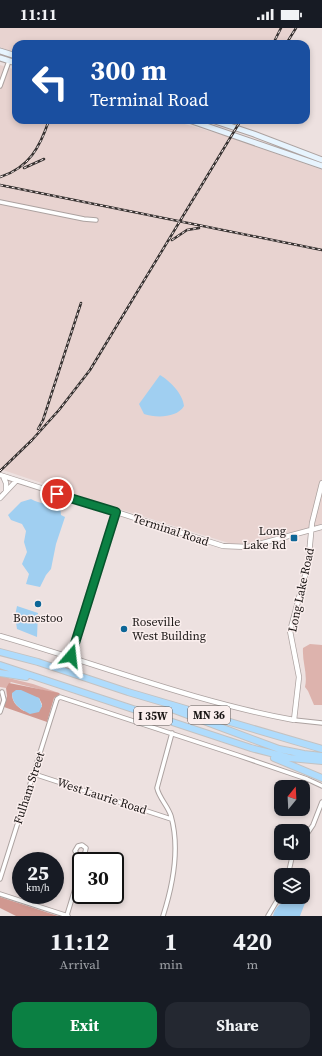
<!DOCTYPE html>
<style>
:root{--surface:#171b24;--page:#242831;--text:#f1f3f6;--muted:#9ea1a6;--accent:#0b8043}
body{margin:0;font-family:"Source Serif 4",serif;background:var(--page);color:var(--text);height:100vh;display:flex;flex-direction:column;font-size:15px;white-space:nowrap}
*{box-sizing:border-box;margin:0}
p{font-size:13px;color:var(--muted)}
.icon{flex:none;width:22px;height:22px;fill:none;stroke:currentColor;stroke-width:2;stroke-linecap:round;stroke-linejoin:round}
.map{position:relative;height:888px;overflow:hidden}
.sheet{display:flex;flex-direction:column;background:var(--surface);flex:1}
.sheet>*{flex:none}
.top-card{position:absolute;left:12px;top:12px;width:298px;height:84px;border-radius:12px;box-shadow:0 2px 6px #0003;background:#1a4fa0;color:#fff;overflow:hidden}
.needle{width:26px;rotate:18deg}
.fabs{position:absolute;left:274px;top:752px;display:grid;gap:8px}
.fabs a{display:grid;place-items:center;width:36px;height:36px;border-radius:8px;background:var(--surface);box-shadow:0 2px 6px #0003;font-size:20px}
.speed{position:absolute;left:12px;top:824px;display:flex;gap:8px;font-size:20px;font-weight:700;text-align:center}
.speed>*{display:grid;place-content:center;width:52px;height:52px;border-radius:50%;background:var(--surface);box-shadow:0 2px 6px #0003;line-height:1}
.speed small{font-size:10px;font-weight:400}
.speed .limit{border:2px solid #111;border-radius:6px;background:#fff;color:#111}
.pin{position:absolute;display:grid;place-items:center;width:34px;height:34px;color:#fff;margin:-17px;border:2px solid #fff;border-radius:50%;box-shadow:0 1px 4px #0007}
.me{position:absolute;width:44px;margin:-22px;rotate:17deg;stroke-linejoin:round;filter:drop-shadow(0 0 3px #0008)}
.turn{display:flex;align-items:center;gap:14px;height:84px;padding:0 12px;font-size:18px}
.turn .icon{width:52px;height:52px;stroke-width:2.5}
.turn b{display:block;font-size:28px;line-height:34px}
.eta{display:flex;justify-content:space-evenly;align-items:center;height:68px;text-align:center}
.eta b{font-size:24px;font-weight:700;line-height:28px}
.button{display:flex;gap:8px;margin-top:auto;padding:8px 12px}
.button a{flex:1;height:46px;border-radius:12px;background:var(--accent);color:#fff;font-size:16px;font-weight:700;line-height:46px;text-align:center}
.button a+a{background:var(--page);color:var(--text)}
.status{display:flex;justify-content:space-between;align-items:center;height:28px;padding:0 20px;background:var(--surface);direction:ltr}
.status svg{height:11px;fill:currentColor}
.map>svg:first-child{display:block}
</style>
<div class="status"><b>11:11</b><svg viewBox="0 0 49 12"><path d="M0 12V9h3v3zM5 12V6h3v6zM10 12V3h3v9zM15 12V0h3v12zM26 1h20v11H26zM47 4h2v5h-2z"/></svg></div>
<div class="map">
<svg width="322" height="888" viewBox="0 0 322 888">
<rect width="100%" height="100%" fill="#ede1e0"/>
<path fill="#e8d3d0" d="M 0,0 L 294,0 L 284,16 L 16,16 L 16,25 L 0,19 Z
M 0,37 L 16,42 L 16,92 L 171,92 L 229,109 L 322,142 L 322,496 L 256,515 L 232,516 L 116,480 L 0,441 Z"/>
<path fill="#ddb3ad" d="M 310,616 L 322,617 L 322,677 L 314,677 L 308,663 L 305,659 C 308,646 302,634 303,620 Z
M 0,648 L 33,656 L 59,665 L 54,665 L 11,654 L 6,660 L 0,659 Z"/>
<path fill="#d09890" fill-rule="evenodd" d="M 9,655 L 59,665 L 60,666 L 54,670 L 47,694 L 4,679 L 7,668 L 6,660 ZM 12,665 L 39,670 L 42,676 L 42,679 L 24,683 C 16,678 12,674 12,665 Z
M 0,869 L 58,888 L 16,888 L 0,880 Z"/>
<path fill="#a0cff1" d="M 160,347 C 170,353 183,366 184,378 C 177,390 156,390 144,386 L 139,376 Z
M 31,471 C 40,476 50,476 60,478 L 61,487 L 65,489 L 56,516 L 51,541 L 46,547 L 40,559 L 26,556 L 29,546 L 22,536 L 27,524 L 24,514 L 26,503 L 22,496 L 11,492 L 8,487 L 21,474 Z
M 17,578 L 38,585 L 37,609 L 17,601 L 15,588 Z
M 16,662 L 21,662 L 39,670 L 42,678 L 39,684 L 30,686 C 20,681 12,676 12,665 Z
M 300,871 L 304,872 L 305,875 L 300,888 L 273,888 C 277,873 286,874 300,871 Z"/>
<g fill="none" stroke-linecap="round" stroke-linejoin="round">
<g stroke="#aca2a0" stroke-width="5.5">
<path id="minor" d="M 0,58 L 9,33
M 0,174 L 84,191 L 96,192
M 71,628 L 116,484
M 0,684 L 4,672 L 2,664
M 294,692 L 322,695
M 34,746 L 171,791
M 303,812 L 313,797 L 322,774
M 82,833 L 75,823 L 78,818 L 82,817 L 86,820 L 83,833
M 288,847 L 293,825
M 0,851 L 57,671 L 60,669 L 237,727 L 307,751 L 322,758
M 0,866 L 68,888
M 67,887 L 81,841
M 163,888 C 173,857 180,820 171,788 C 168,778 159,770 157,760 L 172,705
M 268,888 L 281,866"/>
</g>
<g stroke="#aca2a0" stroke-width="6">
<path id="tertiary" d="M 0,447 L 223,518 L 248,519 L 322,499
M 3,448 L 6,455 L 6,463
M 0,470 L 16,453
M 0,608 C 98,636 194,674 294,692 L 299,649 L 290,603 L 308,537 L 312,495 L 322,455"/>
</g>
<g stroke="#aca2a0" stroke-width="7">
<path id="secondary" d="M 0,23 L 16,28
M 0,30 L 16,35
M 189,92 L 322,138
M 212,92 L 254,106 L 322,132"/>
</g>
<g stroke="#c3c2c2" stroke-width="8">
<path id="motorway" d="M 0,624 L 38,634 L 128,664 L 322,721
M 0,637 L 251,720 L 290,730 L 322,733
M 0,645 L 26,649
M 169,680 L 279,721 L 304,726 L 322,728
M 274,730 L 322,750"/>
</g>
<use href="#minor" stroke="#fff" stroke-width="3.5"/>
<use href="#tertiary" stroke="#fff" stroke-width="4.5"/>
<use href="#secondary" stroke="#e7f4fe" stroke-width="5"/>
<use href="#motorway" stroke="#afdcfd" stroke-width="6"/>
<g stroke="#35302f" stroke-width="2.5">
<path id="rail" d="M 273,16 L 281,0
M 286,16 L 296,0
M 24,140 L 44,131
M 0,149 C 29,140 40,119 49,92
M 0,157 L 322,222
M 172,212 L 187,202 L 199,200
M 38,401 L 43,392 L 81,275
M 0,443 L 32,412 L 59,382 L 90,342 L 241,92"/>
</g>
<use href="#rail" stroke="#faeeed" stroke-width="1" stroke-dasharray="3" stroke-linecap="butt"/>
</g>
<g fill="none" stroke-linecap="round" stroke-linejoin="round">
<g stroke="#07532c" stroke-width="10">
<path id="route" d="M 57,466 L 116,484 L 71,628"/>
</g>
<use href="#route" stroke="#0b8043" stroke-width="7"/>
</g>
<g fill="#0d6697" stroke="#faeeed" stroke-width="1.5">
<rect x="290" y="506" width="8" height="8" rx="2"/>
<circle cx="38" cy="576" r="4"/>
<circle cx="124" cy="601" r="4"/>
</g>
<g text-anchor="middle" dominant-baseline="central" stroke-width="3" stroke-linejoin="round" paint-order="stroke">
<g fill="#faeeed" stroke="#5c5655" stroke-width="1">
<rect x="188" y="678" width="42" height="18" rx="3"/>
<rect x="134" y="679" width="38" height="18" rx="3"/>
</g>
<g font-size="11" font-weight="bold" fill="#191514">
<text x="209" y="687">MN 36</text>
<text x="153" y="688">I 35W</text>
</g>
<g font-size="12" fill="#191514" stroke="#faeeed">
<text transform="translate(171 502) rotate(18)">Terminal Road</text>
<text transform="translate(301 562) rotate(-78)">Long Lake Road</text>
<text transform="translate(29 760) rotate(-72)">Fulham Street</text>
<text transform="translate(102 768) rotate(18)">West Laurie Road</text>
</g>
<g font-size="12" fill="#191514" stroke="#faeeed" text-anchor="end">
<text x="286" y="503">Long<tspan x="286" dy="14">Lake Rd</tspan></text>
<text x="38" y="590" text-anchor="middle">Bonestoo</text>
<text x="132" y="594" text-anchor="start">Roseville<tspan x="132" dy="14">West Building</tspan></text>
</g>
</g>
</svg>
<div class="fabs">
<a><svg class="needle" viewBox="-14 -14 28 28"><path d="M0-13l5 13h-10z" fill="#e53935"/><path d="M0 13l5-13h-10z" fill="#9ea1a6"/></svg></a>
<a><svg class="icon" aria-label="sound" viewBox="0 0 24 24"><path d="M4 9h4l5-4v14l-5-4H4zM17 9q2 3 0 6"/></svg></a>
<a><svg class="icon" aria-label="layers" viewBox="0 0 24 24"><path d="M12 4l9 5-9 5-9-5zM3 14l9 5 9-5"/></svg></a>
</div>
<div class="speed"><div>25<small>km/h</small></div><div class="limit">30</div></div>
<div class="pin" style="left:57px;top:466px;background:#d93025"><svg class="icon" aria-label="arrive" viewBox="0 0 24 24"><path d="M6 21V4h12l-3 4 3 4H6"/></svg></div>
<svg class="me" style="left:71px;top:628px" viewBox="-20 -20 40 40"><path d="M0-17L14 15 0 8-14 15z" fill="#0b8043" stroke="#fff" stroke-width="4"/></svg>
<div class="top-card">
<div class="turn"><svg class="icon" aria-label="left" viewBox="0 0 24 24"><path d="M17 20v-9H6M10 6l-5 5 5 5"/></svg><div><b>300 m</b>Terminal Road</div></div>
</div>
</div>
<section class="sheet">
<div class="eta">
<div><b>11:12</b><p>Arrival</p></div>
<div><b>1</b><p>min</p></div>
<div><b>420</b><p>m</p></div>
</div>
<div class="button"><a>Exit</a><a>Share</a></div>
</section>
